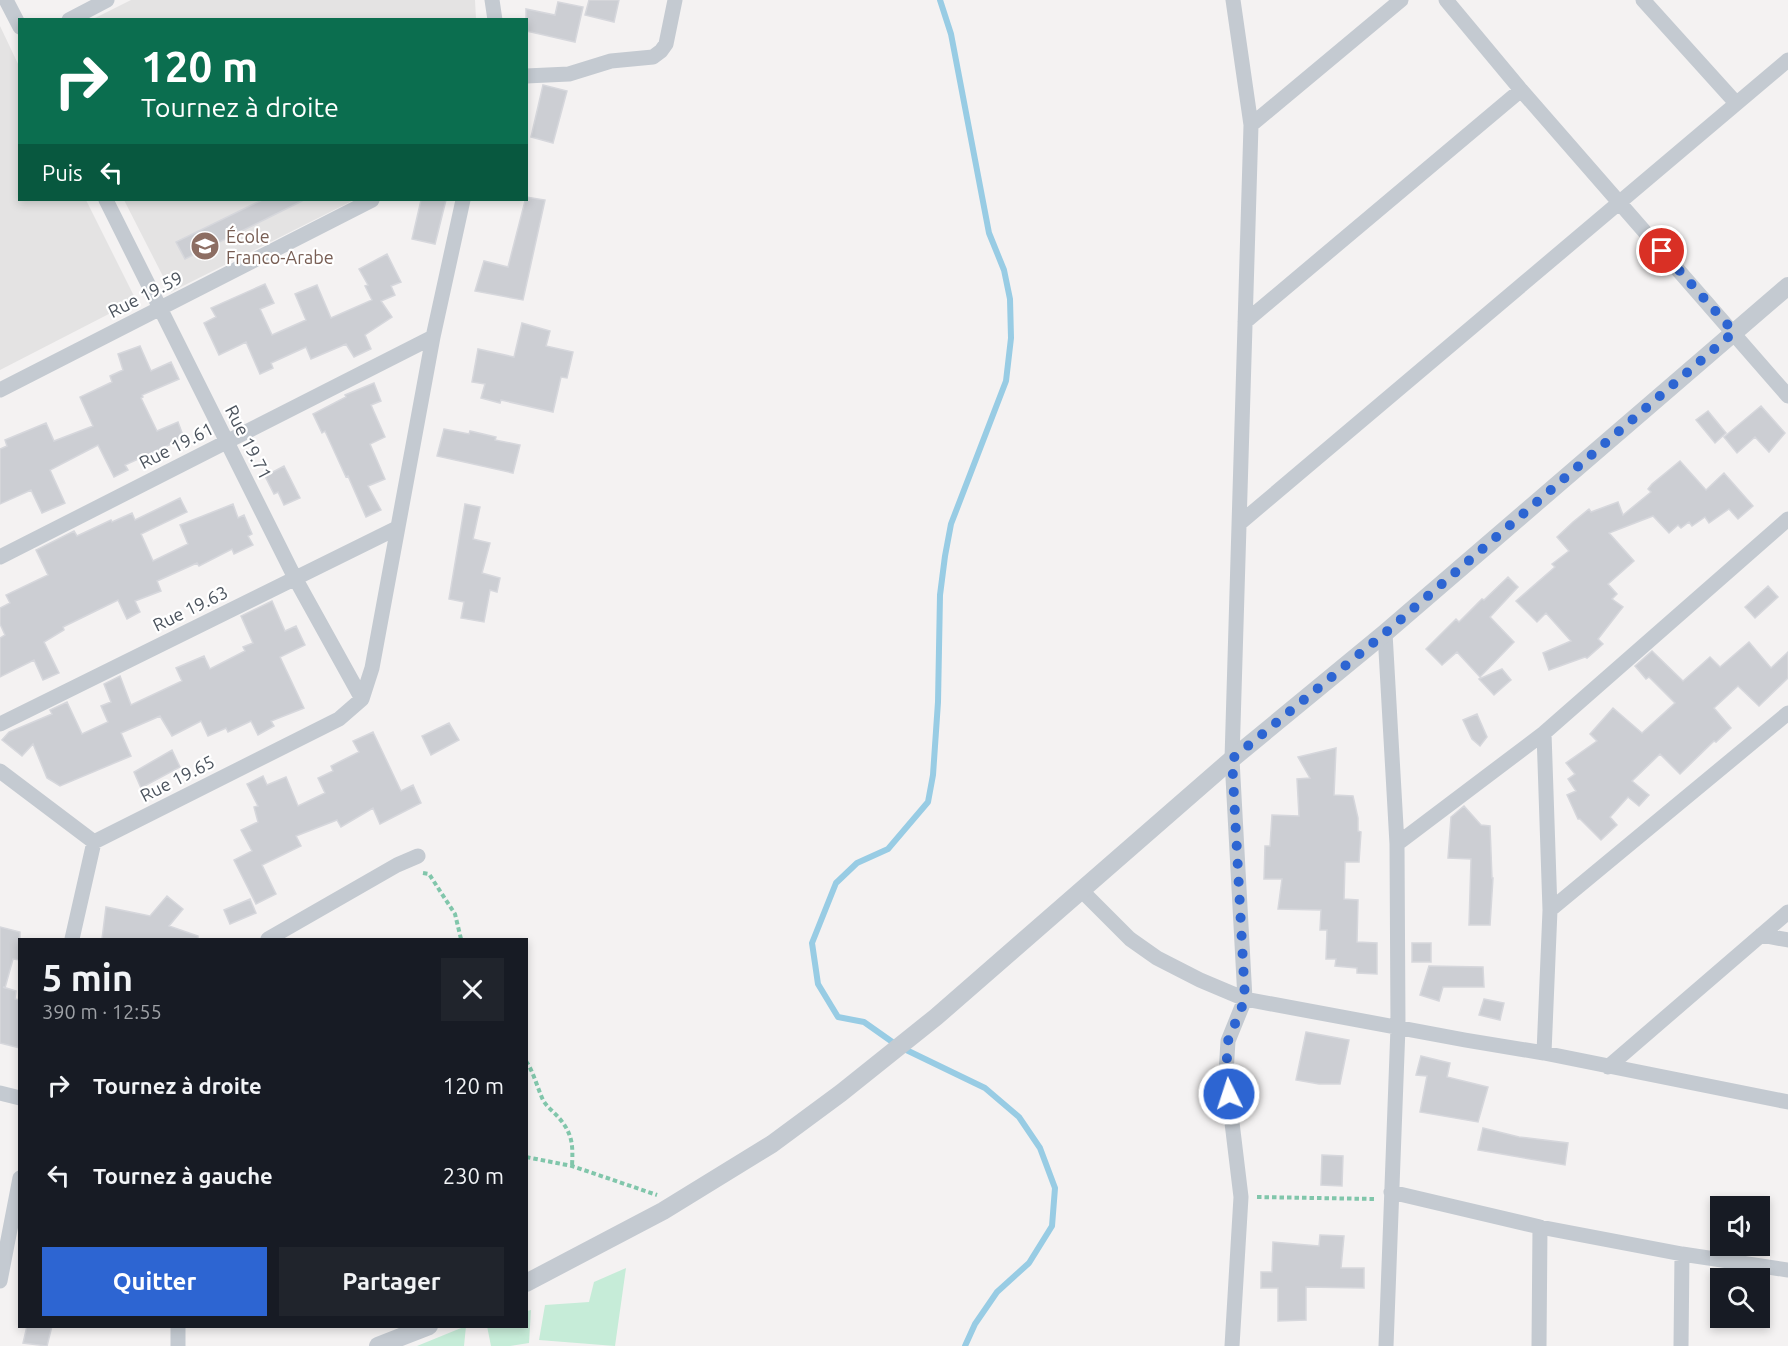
<!DOCTYPE html>
<html lang="fr">
<meta charset="utf-8">
<style>
:root{--surface:#171b24;--page:#20242c;--text:#f1f3f6;--muted:#9ea1a6;--accent:#2d65d2}
body{margin:0;font-family:Ubuntu,sans-serif;background:var(--page);color:var(--text);height:100vh;display:flex;flex-direction:column;font-size:22px;white-space:nowrap}
*{box-sizing:border-box;margin:0}
p{font-size:20px;color:var(--muted)}
.icon{flex:none;width:33px;height:33px;fill:none;stroke:currentColor;stroke-width:2;stroke-linecap:round;stroke-linejoin:round}
.map{position:relative;flex:1;overflow:hidden}
.panel{position:absolute;left:18px;top:938px;width:510px;height:390px;display:flex;flex-direction:column;background:var(--surface);border-radius:0px;box-shadow:0 3px 9px #0003}
.panel>*{flex:none}
.top-card{position:absolute;left:18px;top:18px;width:510px;height:183px;border-radius:0px;box-shadow:0 3px 9px #0003;background:#0b6e4f;color:#fff;overflow:hidden}
.buttons{position:absolute;left:1710px;top:1196px;display:grid;gap:12px}
.buttons a{display:grid;place-items:center;width:60px;height:60px;border-radius:0px;background:var(--surface);box-shadow:0 3px 9px #0003;font-size:30px}
.pin{position:absolute;display:grid;place-items:center;width:51px;height:51px;color:#fff;margin:-26px;border:3px solid #fff;border-radius:50%;box-shadow:0 2px 6px #0007}
.me{position:absolute;width:66px;margin:-33px;rotate:356deg;stroke-linejoin:round;filter:drop-shadow(0 0 4px #0008)}
.turn{display:flex;align-items:center;gap:21px;height:126px;padding:0 24px;font-size:27px}
.turn .icon{width:78px;height:78px;stroke-width:2.5}
.turn b{display:block;font-size:42px;line-height:51px}
.then{display:flex;align-items:center;height:57px;padding:0 24px;background:#0003;gap:12px;font-size:22px}
.round{display:grid;place-items:center;flex:none;width:63px;height:63px;border-radius:0px;background:var(--page)}
.overview{display:flex;align-items:center;justify-content:space-between;height:102px;padding:0 24px}
h1{font-size:36px;font-weight:700;line-height:45px}
.primary-button{display:flex;gap:12px;margin-top:auto;padding:12px 24px}
.primary-button a{flex:1;height:69px;border-radius:0px;background:var(--accent);color:#fff;font-size:24px;font-weight:700;line-height:69px;text-align:center}
.primary-button a+a{background:var(--page);color:var(--text)}
ul{padding:0;list-style:none}
li{display:flex;align-items:center;gap:18px;height:90px;padding:0 24px}
li div{flex:1}
li b{display:block;font-size:22px}
li em{font-style:normal}
.map>svg:first-child{display:block}
</style>
<div class="map">
<svg width="1788" height="1346" viewBox="0 0 1788 1346">
<rect width="100%" height="100%" fill="#f4f2f2"/>
<path fill="#e4e3e3" d="M 131,0 L 475,0 L 476,19 L 93,19 Z
M 0,26 L 19,66 L 20,200 L 86,200 L 136,300 L 0,370 Z
M 124,200 L 354,200 L 171,292 Z"/>
<path fill="#c6ecd8" d="M 626,1268 L 615,1346 L 539,1340 L 545,1305 L 589,1302 L 594,1282 Z
M 531,1310 L 529,1343 L 510,1346 L 491,1346 L 487,1326 L 526,1326 L 527,1311 Z
M 466,1326 L 464,1346 L 417,1346 Z"/>
<g fill="none" stroke-linecap="round" stroke-linejoin="round">
<path stroke="#98cce4" stroke-width="6" d="M 940,0 L 951,34 L 989,233 L 1004,270 L 1010,299 L 1011,338 L 1006,381 L 951,524 L 945,556 L 940,595 L 938,702 L 933,775 L 928,802 L 888,849 L 857,863 L 836,883 L 812,943 L 818,984 L 838,1017 L 864,1022 L 898,1046 L 985,1088 L 1019,1117 L 1040,1148 L 1055,1188 L 1052,1226 L 1029,1263 L 997,1292 L 975,1324 L 965,1346"/>
</g>
<path fill="#ccced3" stroke="#d6d7dc" stroke-width="1.5" d="M 589,0 L 619,0 L 614,22 L 585,15 Z
M 558,2 L 583,7 L 575,42 L 526,31 L 526,9 L 555,15 Z
M 543,85 L 567,91 L 553,143 L 531,137 Z
M 526,197 L 545,200 L 523,300 L 475,291 L 484,261 L 508,267 Z
M 262,200 L 304,200 L 185,259 L 176,242 Z
M 421,200 L 446,200 L 435,244 L 412,239 Z
M 387,254 L 401,282 L 391,286 L 395,295 L 381,301 L 392,317 L 365,335 L 371,349 L 354,357 L 346,344 L 311,359 L 306,347 L 271,363 L 273,368 L 260,374 L 246,342 L 219,355 L 204,323 L 216,317 L 211,308 L 265,284 L 274,303 L 260,309 L 272,335 L 306,320 L 295,294 L 317,285 L 331,318 L 372,300 L 365,286 L 368,285 L 359,269 Z
M 522,323 L 550,331 L 546,346 L 573,352 L 567,378 L 561,377 L 553,412 L 501,400 L 500,403 L 481,398 L 485,384 L 472,382 L 478,349 L 514,357 Z
M 140,346 L 151,371 L 171,362 L 179,379 L 142,395 L 143,397 L 141,398 L 157,431 L 178,422 L 184,438 L 125,465 L 128,470 L 114,477 L 98,445 L 50,470 L 65,503 L 42,513 L 31,490 L 0,504 L 0,449 L 7,446 L 5,440 L 46,423 L 54,441 L 93,426 L 80,397 L 112,382 L 110,376 L 123,370 L 118,354 Z
M 374,383 L 381,401 L 371,405 L 385,437 L 370,444 L 385,479 L 368,486 L 381,510 L 366,517 L 348,476 L 346,477 L 325,431 L 322,433 L 313,414 L 346,397 L 345,395 Z
M 1761,406 L 1785,433 L 1769,452 L 1755,437 L 1737,453 L 1724,437 Z
M 1708,411 L 1726,433 L 1715,443 L 1696,420 Z
M 444,429 L 469,434 L 470,431 L 496,437 L 495,440 L 520,445 L 513,473 L 437,456 Z
M 1680,461 L 1706,490 L 1724,473 L 1753,506 L 1738,519 L 1729,509 L 1709,523 L 1705,517 L 1692,526 L 1689,522 L 1681,528 L 1678,525 L 1669,533 L 1653,516 L 1609,533 L 1634,561 L 1608,584 L 1617,594 L 1612,599 L 1623,607 L 1598,639 L 1603,644 L 1587,658 L 1585,657 L 1549,670 L 1543,653 L 1571,641 L 1546,613 L 1537,622 L 1516,601 L 1555,567 L 1552,564 L 1569,551 L 1557,537 L 1573,522 L 1589,509 L 1591,512 L 1618,502 L 1623,515 L 1651,492 L 1648,489 L 1652,484 Z
M 284,466 L 300,498 L 284,505 L 278,492 L 274,494 L 265,476 Z
M 180,498 L 187,512 L 141,534 L 153,561 L 188,544 L 180,525 L 233,504 L 238,518 L 244,515 L 252,534 L 248,536 L 253,545 L 234,554 L 232,549 L 199,566 L 197,563 L 157,581 L 161,591 L 135,601 L 140,612 L 127,619 L 118,600 L 63,627 L 64,630 L 44,642 L 59,673 L 43,680 L 34,660 L 0,677 L 0,638 L 5,635 L 0,624 L 0,608 L 10,603 L 6,595 L 48,575 L 36,550 L 74,531 L 77,536 L 111,520 L 112,522 L 132,513 L 135,520 Z
M 465,504 L 480,507 L 473,539 L 490,543 L 482,573 L 500,578 L 497,592 L 490,590 L 484,622 L 461,618 L 464,602 L 449,599 Z
M 1508,577 L 1518,587 L 1490,617 L 1514,642 L 1480,677 L 1457,652 L 1442,665 L 1426,649 L 1456,619 L 1459,622 L 1482,599 L 1484,600 Z
M 1768,586 L 1778,597 L 1755,618 L 1745,607 Z
M 272,601 L 285,631 L 296,626 L 305,645 L 280,657 L 304,708 L 271,721 L 274,726 L 258,735 L 251,721 L 228,732 L 226,728 L 208,736 L 201,721 L 172,736 L 160,716 L 121,733 L 131,756 L 60,786 L 47,778 L 33,744 L 22,756 L 2,740 L 9,732 L 52,714 L 50,710 L 67,702 L 82,734 L 108,722 L 101,706 L 111,702 L 104,684 L 120,676 L 131,705 L 182,681 L 176,668 L 204,656 L 210,669 L 245,651 L 243,647 L 253,643 L 241,616 Z
M 1749,642 L 1771,668 L 1788,652 L 1788,678 L 1759,706 L 1738,686 L 1714,708 L 1731,728 L 1716,742 L 1714,741 L 1680,774 L 1660,754 L 1632,781 L 1649,795 L 1639,806 L 1628,797 L 1610,817 L 1617,825 L 1601,840 L 1580,819 L 1578,819 L 1567,795 L 1576,791 L 1568,779 L 1575,774 L 1566,763 L 1597,741 L 1590,734 L 1613,708 L 1642,733 L 1675,703 L 1649,677 L 1646,679 L 1635,666 L 1652,651 L 1683,681 L 1710,657 L 1720,667 Z
M 1502,669 L 1511,680 L 1494,695 L 1479,679 Z
M 1477,714 L 1487,737 L 1480,746 L 1472,739 L 1463,720 Z
M 449,723 L 459,740 L 431,755 L 422,736 Z
M 373,732 L 401,791 L 413,785 L 421,803 L 380,824 L 373,808 L 341,827 L 337,820 L 296,836 L 301,846 L 262,865 L 276,894 L 256,904 L 234,860 L 252,851 L 241,830 L 258,822 L 254,807 L 258,806 L 247,784 L 263,776 L 267,785 L 286,777 L 298,806 L 325,793 L 318,778 L 333,771 L 331,766 L 359,752 L 353,741 Z
M 1336,748 L 1334,795 L 1353,796 L 1358,818 L 1358,831 L 1361,832 L 1359,862 L 1345,862 L 1344,899 L 1358,900 L 1357,942 L 1377,943 L 1377,974 L 1357,973 L 1357,968 L 1335,966 L 1336,959 L 1326,959 L 1327,930 L 1320,930 L 1321,910 L 1278,909 L 1282,879 L 1264,879 L 1265,846 L 1270,846 L 1272,815 L 1299,816 L 1297,779 L 1310,778 L 1298,757 Z
M 172,750 L 180,767 L 141,788 L 134,772 Z
M 1464,806 L 1481,825 L 1490,826 L 1492,878 L 1493,878 L 1490,925 L 1469,925 L 1471,859 L 1448,858 L 1451,817 Z
M 167,896 L 183,909 L 169,926 L 198,936 L 198,939 L 102,939 L 106,907 L 150,916 Z
M 250,899 L 256,913 L 230,924 L 224,910 Z
M 0,927 L 20,932 L 20,960 L 13,959 L 5,988 L 3,987 L 16,991 L 15,999 L 20,1000 L 20,1048 L 0,1043 Z
M 1412,943 L 1431,943 L 1431,962 L 1412,962 Z
M 1429,966 L 1483,967 L 1484,987 L 1443,987 L 1439,1001 L 1420,995 Z
M 1484,999 L 1504,1003 L 1500,1020 L 1479,1015 Z
M 1306,1032 L 1349,1040 L 1340,1084 L 1319,1084 L 1296,1080 Z
M 1421,1056 L 1450,1063 L 1447,1077 L 1488,1087 L 1478,1122 L 1420,1112 L 1427,1076 L 1416,1075 Z
M 1483,1128 L 1519,1137 L 1568,1143 L 1565,1165 L 1478,1150 Z
M 1322,1155 L 1343,1156 L 1342,1186 L 1321,1185 Z
M 1320,1235 L 1344,1236 L 1341,1268 L 1364,1268 L 1364,1288 L 1306,1287 L 1306,1320 L 1278,1321 L 1278,1288 L 1261,1288 L 1261,1272 L 1272,1272 L 1273,1242 L 1319,1246 Z
M 27,1326 L 52,1326 L 47,1346 L 23,1343 Z"/>
<g fill="none" stroke-linecap="round" stroke-linejoin="round">
<path stroke="#81c6ab" stroke-width="4" stroke-dasharray="4.5 3" stroke-linecap="butt" d="M 423,873 L 429,874 L 455,914 L 461,939
M 526,1061 C 534,1073 537,1087 543,1100 C 547,1107 554,1112 559,1118 C 573,1134 573,1146 572,1166
M 526,1157 L 572,1166 L 657,1195
M 1257,1197 L 1376,1199"/>
<path stroke="#c4cad1" stroke-width="15" d="M 6,0 L 20,27
M 492,0 L 495,20
M 1446,0 L 1521,90 L 1788,396
M 1643,0 L 1736,103
M 69,20 L 107,0
M 526,76 L 569,74 L 611,61 L 653,57 L 661,51 L 666,44 L 675,0
M 1251,125 L 1401,0
M 106,200 L 295,578 L 362,699
M 1245,322 L 1521,90
M 0,390 L 372,200
M 1240,523 L 1788,60
M 0,557 L 433,337
M 1385,633 L 1397,844 L 1398,1027 L 1386,1346
M 362,699 L 372,668 L 433,337 L 463,200
M 0,724 L 397,528
M 0,771 L 94,842
M 1397,844 L 1544,733 L 1788,519
M 1082,891 L 1130,939 L 1157,958 L 1200,980 L 1245,999 L 1465,1040 L 1544,1053 L 1788,1102
M 1550,910 L 1788,713
M 1761,935 L 1788,940
M 72,939 L 94,842 L 339,719 L 362,699
M 268,939 L 397,865 L 418,856
M 1544,1053 L 1550,910 L 1544,733
M 1608,1067 L 1788,912
M 0,1093 L 20,1098
M 1391,1192 L 1540,1227 L 1682,1254 L 1788,1270
M 0,1281 L 20,1178
M 178,1326 L 178,1346
M 1232,1346 L 1241,1197 L 1226,1073 L 1228,1041 L 1245,999 L 1232,759 L 1251,125 L 1233,0
M 1539,1346 L 1540,1227
M 1681,1346 L 1682,1254"/>
<path stroke="#c4cad1" stroke-width="18" d="M 526,1283 L 663,1211 L 772,1144 L 841,1093 L 936,1017 L 1232,759 L 1385,633 L 1788,286
M 378,1346 L 429,1326"/>
</g>
<g fill="none" stroke-linecap="round" stroke-linejoin="round">
<path stroke="#2d65d2" stroke-width="10" stroke-dasharray="0 18" d="M 1229,1094 L 1226,1073 L 1228,1041 L 1245,999 L 1232,759 L 1385,633 L 1734,332 L 1662,251"/>
</g>
<defs>
<g id="school-disc" transform="scale(1.5)"><circle r="9.5" fill="#8d6e63" stroke="#fff"/><path d="M0-5L7-2L0 1L-7-2ZM-4 1L0 2.5L4 1V4Q0 6-4 4Z" fill="#fff"/></g>
</defs>
<g fill-rule="evenodd">
<use href="#school-disc" x="205" y="246"/>
</g>
<g text-anchor="middle" dominant-baseline="central" stroke-width="4.5" stroke-linejoin="round" paint-order="stroke">
<g font-size="18" fill="#785e54" stroke="#fff" text-anchor="start">
<text x="226" y="236">École<tspan x="226" dy="21">Franco-Arabe</tspan></text>
</g>
<g font-size="18" fill="#4b535d" stroke="#fff">
<text transform="translate(145 294) rotate(-27)">Rue 19.59</text>
<text transform="translate(249 442) rotate(63)">Rue 19.71</text>
<text transform="translate(176 445) rotate(-27)">Rue 19.61</text>
<text transform="translate(190 608) rotate(-26)">Rue 19.63</text>
<text transform="translate(177 778) rotate(-27)">Rue 19.65</text>
</g>
</g>
</svg>
<div class="buttons">
<a><svg class="icon" aria-label="sound" viewBox="0 0 24 24"><path d="M4 9h4l5-4v14l-5-4H4zM17 9q2 3 0 6"/></svg></a>
<a><svg class="icon" aria-label="search" viewBox="0 0 24 24"><circle cx="10" cy="10" r="6"/><path d="M15 15l6 6"/></svg></a>
</div>
<div class="pin" style="left:1662px;top:251px;background:#d93025"><svg class="icon" aria-label="arrive" viewBox="0 0 24 24"><path d="M6 21V4h12l-3 4 3 4H6"/></svg></div>
<svg class="me" style="left:1229px;top:1094px" viewBox="-20 -20 40 40"><circle r="17" fill="#2d65d2" stroke="#fff" stroke-width="3"/><path d="M0-11L8 9 0 5-8 9z" fill="#fff"/></svg>
<div class="top-card">
<div class="turn"><svg class="icon" aria-label="right" viewBox="0 0 24 24"><path d="M7 20v-9h11M14 6l5 5-5 5"/></svg><div><b>120 m</b>Tournez à droite</div></div>
<div class="then">Puis<svg class="icon" aria-label="left" viewBox="0 0 24 24"><path d="M17 20v-9H6M10 6l-5 5 5 5"/></svg></div>
</div>
<section class="panel">
<div class="overview"><div><h1>5 min</h1><p>390 m · 12:55</p></div><a class="round"><svg class="icon" aria-label="close" viewBox="0 0 24 24"><path d="M6 6l12 12M18 6L6 18"/></svg></a></div>
<ul>
<li><svg class="icon" aria-label="right" viewBox="0 0 24 24"><path d="M7 20v-9h11M14 6l5 5-5 5"/></svg><div><b>Tournez à droite</b></div><em>120 m</em></li>
<li><svg class="icon" aria-label="left" viewBox="0 0 24 24"><path d="M17 20v-9H6M10 6l-5 5 5 5"/></svg><div><b>Tournez à gauche</b></div><em>230 m</em></li>
</ul>
<div class="primary-button"><a>Quitter</a><a>Partager</a></div>
</section>
</div>
